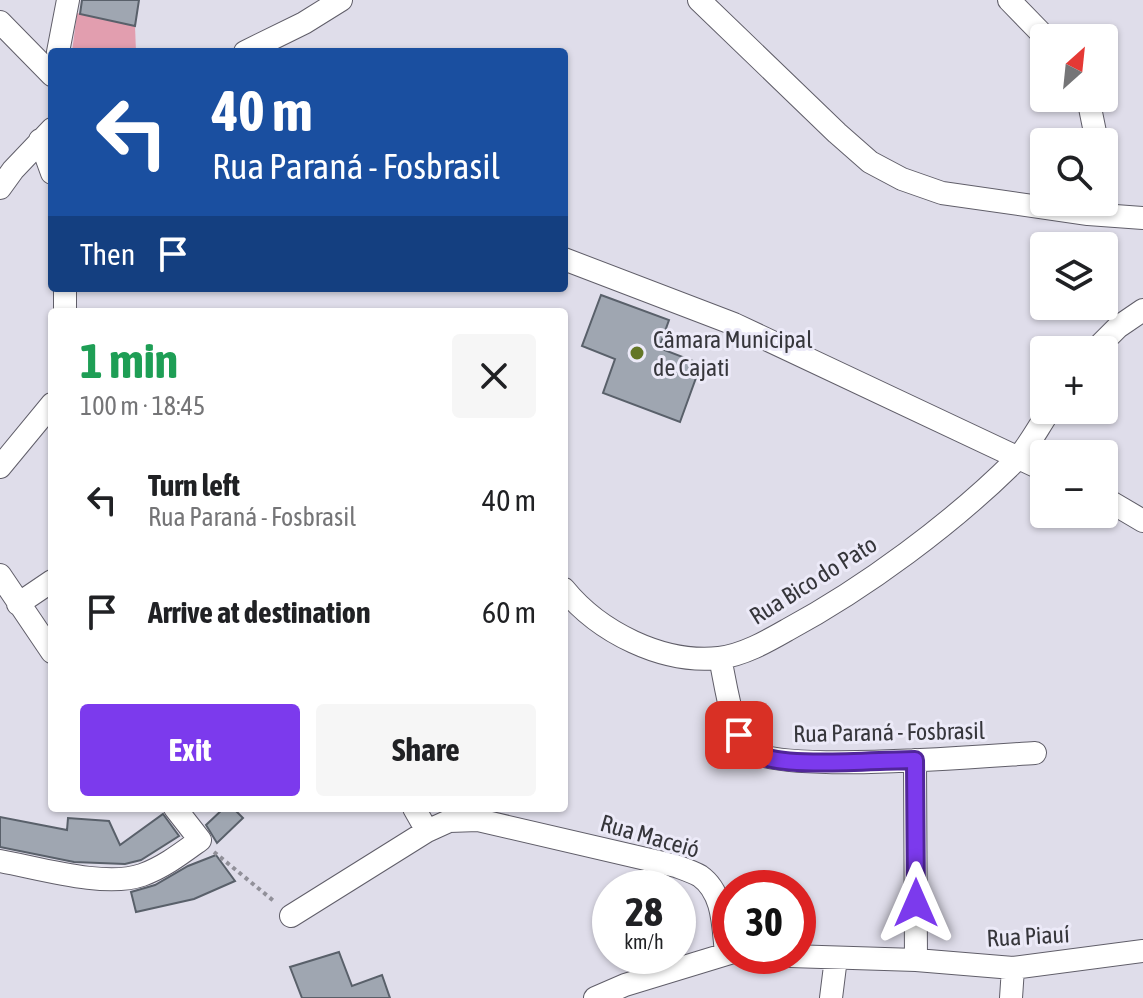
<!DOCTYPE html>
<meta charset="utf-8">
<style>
:root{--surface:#fff;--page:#f6f6f6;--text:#202124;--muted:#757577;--accent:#7c3aed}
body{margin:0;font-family:"Asap Condensed",sans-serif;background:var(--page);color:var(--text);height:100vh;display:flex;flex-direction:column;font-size:30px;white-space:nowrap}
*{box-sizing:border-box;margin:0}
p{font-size:26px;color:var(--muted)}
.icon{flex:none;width:44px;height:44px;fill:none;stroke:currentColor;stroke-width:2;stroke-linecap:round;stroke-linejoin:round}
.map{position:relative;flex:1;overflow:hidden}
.panel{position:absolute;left:48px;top:308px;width:520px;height:504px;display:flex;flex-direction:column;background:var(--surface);border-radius:8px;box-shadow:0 2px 6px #0004}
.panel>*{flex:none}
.top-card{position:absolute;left:48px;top:48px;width:520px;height:244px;border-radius:8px;box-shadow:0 2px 6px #0004;background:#1a4fa0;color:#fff;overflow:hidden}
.needle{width:52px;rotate:27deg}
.controls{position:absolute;left:1030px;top:24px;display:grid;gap:16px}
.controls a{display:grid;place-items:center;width:88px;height:88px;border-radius:8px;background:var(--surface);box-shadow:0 2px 6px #0004;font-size:40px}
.speed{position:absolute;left:592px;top:870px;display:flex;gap:16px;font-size:40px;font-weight:700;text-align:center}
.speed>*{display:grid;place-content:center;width:104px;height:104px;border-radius:50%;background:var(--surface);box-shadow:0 2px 6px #0004;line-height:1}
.speed small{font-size:20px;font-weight:400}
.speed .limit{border:12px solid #d22;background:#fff;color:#111}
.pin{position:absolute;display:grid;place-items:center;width:68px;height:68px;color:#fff;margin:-34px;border-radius:16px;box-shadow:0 4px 12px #0006}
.me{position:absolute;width:88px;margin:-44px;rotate:0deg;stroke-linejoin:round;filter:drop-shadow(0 0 6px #0008)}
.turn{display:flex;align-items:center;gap:28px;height:168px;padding:0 32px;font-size:36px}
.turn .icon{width:104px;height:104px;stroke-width:2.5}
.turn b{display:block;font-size:56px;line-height:68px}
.then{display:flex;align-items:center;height:76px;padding:0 32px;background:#0003;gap:16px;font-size:30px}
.round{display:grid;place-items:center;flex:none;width:84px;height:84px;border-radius:8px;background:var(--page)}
.summary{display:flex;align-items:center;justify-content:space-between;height:136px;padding:0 32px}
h1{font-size:48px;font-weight:700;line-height:60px;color:#1e9e55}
.primary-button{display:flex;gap:16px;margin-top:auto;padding:16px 32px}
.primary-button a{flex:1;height:92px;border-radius:8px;background:var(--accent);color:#fff;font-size:32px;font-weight:700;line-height:92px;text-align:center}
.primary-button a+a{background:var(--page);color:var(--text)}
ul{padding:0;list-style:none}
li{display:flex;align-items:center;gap:24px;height:112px;padding:0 32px}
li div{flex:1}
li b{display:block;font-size:30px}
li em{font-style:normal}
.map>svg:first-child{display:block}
</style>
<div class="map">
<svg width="1143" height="998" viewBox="0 0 1143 998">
<rect width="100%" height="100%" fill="#dfddea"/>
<path fill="#e29eaf" d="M 77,13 L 135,26 L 136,52 L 72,52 Z"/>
<path fill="#9fa6b1" stroke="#59606a" stroke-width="2" d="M 82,0 L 139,0 L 135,26 L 80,14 Z
M 601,295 L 669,320 L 659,348 L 701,364 L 680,422 L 603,393 L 615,359 L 582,346 Z
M 224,808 L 233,808 L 243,818 L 217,843 L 206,825 Z
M 163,814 L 179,836 L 141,860 L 125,864 L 74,862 L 0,847 L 0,817 L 67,830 L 68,818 L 109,821 L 120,845 Z
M 216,855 L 235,881 L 194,899 L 136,912 L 131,892 L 155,885 L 188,866 Z
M 339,952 L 352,986 L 382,975 L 390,998 L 302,998 L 290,967 Z"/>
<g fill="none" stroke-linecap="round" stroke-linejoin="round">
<g stroke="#605e69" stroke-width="24">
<path id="minor" d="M 699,0 L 837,133 L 870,162 L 902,179 L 942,193 L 1088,214 L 1143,218
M 1009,0 L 1046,38
M 0,22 L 52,75
M 58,52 L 68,0
M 245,52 L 304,23 L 341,0
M 1088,98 L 1097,142
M 40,140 L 52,173
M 0,188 L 13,170 L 52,129
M 564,259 L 734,324 L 1044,470
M 65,288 L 65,312
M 1095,350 L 1118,327 L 1143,310
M 0,467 L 52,404
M 1104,498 L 1143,521
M 0,575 L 52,652
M 564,589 C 599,632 662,664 719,658 C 743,655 766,642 787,630 C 865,588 953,523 1016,460 C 1029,446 1039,426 1050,410
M 18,604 L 52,581
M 720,658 C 725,679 732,737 749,750 C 780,774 986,756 1035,753
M 915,760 L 916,960
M 414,808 L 427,831
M 0,861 C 39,868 105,888 142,875 C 164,867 182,853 200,840 L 175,808
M 291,916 L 427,831 L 449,821 L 478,820 L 676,866 C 684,869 693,872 700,876 C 724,893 723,927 726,953
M 790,956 L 916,960 L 1013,968 L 1143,951
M 595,998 L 625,985 L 730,953
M 831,998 L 836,958
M 1011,998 L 1013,968"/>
</g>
<path stroke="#919099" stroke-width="4" stroke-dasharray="4 4" stroke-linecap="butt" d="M 214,852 L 275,902"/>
<use href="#minor" stroke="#fff" stroke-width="22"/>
</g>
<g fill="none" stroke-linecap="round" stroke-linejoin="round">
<g stroke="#51269a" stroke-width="20">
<path id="route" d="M 739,735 C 745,745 750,751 762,756 C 790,768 879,760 915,760 L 916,903"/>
</g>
<use href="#route" stroke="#7c3aed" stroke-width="14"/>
</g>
<circle fill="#647727" stroke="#eceaf8" stroke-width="3" cx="637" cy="353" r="8"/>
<g text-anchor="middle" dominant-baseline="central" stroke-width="6" stroke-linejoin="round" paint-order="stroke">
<g font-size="24" fill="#36363b" stroke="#eceaf8" text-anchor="start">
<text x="653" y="339">Câmara Municipal<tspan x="653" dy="28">de Cajati</tspan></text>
</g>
<g font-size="24" fill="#36363b" stroke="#eceaf8">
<text transform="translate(813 580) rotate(-32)">Rua Bico do Pato</text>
<text transform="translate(889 732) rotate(-1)">Rua Paraná - Fosbrasil</text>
<text transform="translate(650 836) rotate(16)">Rua Maceió</text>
<text transform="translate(1028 936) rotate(-3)">Rua Piauí</text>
</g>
</g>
</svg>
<div class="controls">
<a><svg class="needle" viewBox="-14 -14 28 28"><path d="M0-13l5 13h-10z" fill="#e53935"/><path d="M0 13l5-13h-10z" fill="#757577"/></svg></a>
<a><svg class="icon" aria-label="search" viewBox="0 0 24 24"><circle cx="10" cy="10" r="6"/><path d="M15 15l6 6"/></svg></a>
<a><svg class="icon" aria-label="layers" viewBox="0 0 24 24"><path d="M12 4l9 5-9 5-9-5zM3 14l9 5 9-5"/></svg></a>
<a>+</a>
<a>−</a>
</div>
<div class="speed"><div>28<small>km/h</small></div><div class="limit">30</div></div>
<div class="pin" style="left:739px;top:735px;background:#d93025"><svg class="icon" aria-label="arrive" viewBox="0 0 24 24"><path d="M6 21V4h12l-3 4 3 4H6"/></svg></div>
<svg class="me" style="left:916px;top:903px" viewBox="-20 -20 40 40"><path d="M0-17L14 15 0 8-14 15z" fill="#7c3aed" stroke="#fff" stroke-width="4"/></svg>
<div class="top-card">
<div class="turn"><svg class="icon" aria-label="left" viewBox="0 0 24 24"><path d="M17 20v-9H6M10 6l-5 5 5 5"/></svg><div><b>40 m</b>Rua Paraná - Fosbrasil</div></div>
<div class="then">Then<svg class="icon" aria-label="arrive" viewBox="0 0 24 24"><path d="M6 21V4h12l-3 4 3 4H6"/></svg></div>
</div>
<section class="panel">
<div class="summary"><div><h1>1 min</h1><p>100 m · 18:45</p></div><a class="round"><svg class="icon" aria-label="close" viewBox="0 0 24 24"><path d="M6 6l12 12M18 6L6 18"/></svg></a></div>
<ul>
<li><svg class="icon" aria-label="left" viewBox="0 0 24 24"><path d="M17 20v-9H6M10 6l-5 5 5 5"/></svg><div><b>Turn left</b><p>Rua Paraná - Fosbrasil</p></div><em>40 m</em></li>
<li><svg class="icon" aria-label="arrive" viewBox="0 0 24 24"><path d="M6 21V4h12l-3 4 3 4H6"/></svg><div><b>Arrive at destination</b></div><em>60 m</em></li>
</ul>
<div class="primary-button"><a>Exit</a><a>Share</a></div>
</section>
</div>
